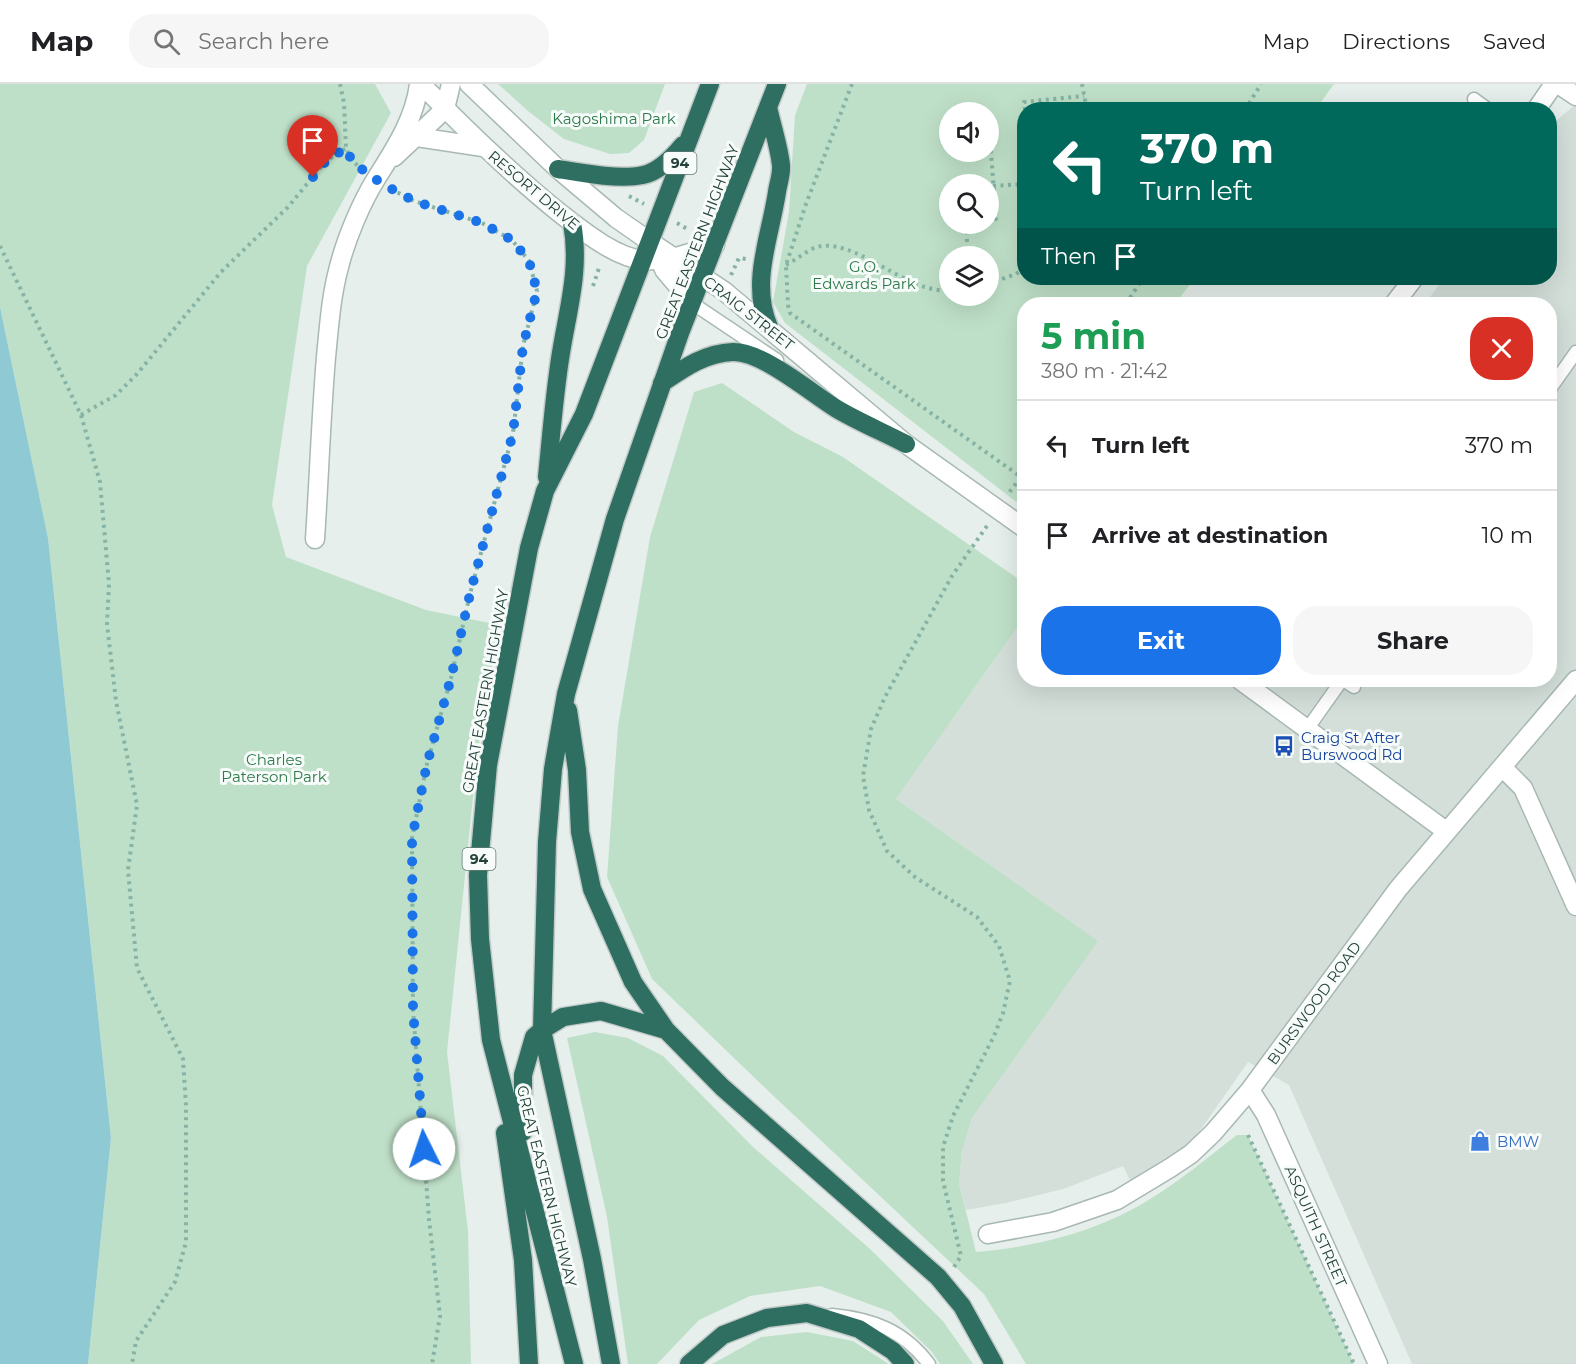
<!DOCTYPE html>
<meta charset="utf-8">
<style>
:root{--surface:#fff;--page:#f6f6f6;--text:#202124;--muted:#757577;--line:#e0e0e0;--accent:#1a73e8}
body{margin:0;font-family:Montserrat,sans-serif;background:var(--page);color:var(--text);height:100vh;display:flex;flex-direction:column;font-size:22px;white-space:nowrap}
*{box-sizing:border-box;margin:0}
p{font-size:20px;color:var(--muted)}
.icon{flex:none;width:33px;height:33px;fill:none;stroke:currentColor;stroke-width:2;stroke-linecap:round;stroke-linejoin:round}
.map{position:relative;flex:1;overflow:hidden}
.sheet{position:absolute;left:1017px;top:213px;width:540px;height:390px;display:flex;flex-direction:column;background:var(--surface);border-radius:24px;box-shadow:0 6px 24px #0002}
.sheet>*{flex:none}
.hud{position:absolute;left:1017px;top:18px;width:540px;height:183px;border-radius:24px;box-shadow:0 6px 24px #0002;background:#00695c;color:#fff;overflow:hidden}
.fabs{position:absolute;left:939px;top:18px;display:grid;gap:12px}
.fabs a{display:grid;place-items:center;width:60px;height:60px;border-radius:50%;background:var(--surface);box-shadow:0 6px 24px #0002;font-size:30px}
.pin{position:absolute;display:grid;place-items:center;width:51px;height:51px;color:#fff;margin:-62px -26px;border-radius:50% 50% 50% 0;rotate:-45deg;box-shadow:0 0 6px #0007}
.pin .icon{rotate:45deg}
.me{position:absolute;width:66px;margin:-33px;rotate:356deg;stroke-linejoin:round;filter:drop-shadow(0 0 4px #0008)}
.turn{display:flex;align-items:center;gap:21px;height:126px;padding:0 24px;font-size:27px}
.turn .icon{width:78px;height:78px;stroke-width:2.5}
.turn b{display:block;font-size:42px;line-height:51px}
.then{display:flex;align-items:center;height:57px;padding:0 24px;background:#0003;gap:12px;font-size:22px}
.round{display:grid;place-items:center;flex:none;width:63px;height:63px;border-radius:24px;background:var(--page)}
.head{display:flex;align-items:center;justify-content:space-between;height:102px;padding:0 24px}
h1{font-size:36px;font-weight:700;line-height:45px;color:#1e9e55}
.button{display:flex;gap:12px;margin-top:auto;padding:12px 24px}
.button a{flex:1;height:69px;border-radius:24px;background:var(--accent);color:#fff;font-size:24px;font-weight:700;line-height:69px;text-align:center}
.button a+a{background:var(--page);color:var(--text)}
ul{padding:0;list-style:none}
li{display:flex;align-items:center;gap:18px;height:90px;padding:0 24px;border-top:2px solid var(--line)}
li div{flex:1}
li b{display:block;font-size:22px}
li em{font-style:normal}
header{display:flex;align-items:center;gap:36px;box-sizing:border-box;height:84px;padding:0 30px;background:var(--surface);border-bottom:2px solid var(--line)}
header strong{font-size:28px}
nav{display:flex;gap:33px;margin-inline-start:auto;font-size:21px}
.search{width:420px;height:54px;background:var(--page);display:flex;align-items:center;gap:15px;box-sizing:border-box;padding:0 21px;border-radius:24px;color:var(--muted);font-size:22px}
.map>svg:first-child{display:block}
</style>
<header>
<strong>Map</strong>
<div class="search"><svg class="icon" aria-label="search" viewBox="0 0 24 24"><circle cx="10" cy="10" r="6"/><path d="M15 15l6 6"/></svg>Search here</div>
<nav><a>Map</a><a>Directions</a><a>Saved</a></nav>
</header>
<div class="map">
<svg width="1576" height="1280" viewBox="0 0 1576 1280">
<rect width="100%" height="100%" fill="#e6efeb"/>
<path fill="#d4dfda" d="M 1576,20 L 1576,1280 L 1412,1280 L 1289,1001 L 1248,978 L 1192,1058 L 1130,1096 L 1123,1082 L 1063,1105 L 1006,1119 L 966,1126 L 959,1099 L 962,1067 L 972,1034 L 1097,857 L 896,715 L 1024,534 L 1024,596 L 1550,596 L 1550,220 L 1425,220 L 1444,194 L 1550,194 L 1550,47 L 1558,35 Z"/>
<path fill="#bfe0c8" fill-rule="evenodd" d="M 0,0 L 375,0 L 391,29 L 307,182 L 272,421 L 286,473 L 426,526 L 499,541 L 478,664 L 447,968 L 468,1147 L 471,1280 L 88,1280 L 111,1054 L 48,454 L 0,223 Z
M 498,0 L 665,0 L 644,56 L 629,69 L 610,70 L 564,55 L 528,27 Z
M 807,0 L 1334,0 L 1316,25 L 1024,26 L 1024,194 L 1195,194 L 1175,220 L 1024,220 L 1024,424 L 785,239 L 773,218 L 789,128 L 795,31 ZM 988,28 L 988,68 L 950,68 L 950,28 ZM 950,100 L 988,100 L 988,140 L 950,140 ZM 988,172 L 988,212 L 950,212 L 950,172 Z
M 722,299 L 794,348 L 843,373 L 1024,499 L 1024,534 L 896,715 L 1098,857 L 972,1034 L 962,1067 L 959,1099 L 976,1168 C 1035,1163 1096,1148 1147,1117 C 1179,1098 1208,1073 1237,1051 L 1248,1051 L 1354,1280 L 1026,1280 L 984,1210 L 762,1001 L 652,895 L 607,793 L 618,642 L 650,453 L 694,308 Z
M 595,948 L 628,954 L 663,972 L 753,1063 L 869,1164 L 943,1237 L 973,1280 L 940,1280 L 932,1268 L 891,1228 L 820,1202 L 750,1212 L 699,1236 L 657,1280 L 628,1280 L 607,1133 L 567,954 Z
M 807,1248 L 853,1257 L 889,1280 L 712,1280 L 761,1253 Z"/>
<path fill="#8ec9d4" d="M 0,223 L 48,454 L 111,1054 L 88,1280 L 0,1280 Z"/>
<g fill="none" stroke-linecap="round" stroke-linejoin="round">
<g stroke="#a8b8b2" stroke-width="15">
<path id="lane" d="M 1474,15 L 1489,26
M 654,170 L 662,188 L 683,213 L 777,276
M 1550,305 L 1576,268
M 1343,596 L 1354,603
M 1308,644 L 1342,596
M 832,1231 C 874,1235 904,1247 929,1280"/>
</g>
<g stroke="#a8b8b2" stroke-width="21">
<path id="street" d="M 421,0 C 466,46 511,90 561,130 C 583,147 616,174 644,176 C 668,178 692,168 715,161
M 469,0 L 558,85 L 616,134 L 649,157 L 666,176 L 681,198 L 684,220 L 682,238
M 1558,0 L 1576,12
M 1536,26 L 1554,0
M 417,53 L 483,63
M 394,73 L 445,25 L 451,0
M 649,157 L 724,207 L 906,360 L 1024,444
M 1394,220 L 1414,194
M 315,455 C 319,394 321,334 326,273 C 329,243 331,212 339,183 C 346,155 361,119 376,95 C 394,66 415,35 419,0
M 1240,596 L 1446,747
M 1502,683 L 1523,704 L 1576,822
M 1250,1006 L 1266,1031 L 1378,1280
M 988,1150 L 1053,1138 L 1117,1116 L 1170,1084 L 1191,1070 L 1213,1049 L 1250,1006 L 1398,805 L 1576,596"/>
</g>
<g stroke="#c2cac8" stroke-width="21">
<path id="highway" d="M 768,23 C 772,42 779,62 781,81 C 782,90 778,100 777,108 C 770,154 750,199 769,243
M 558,85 C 582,89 619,96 643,91 C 659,88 673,73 683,61
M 662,299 C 684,284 705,269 733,268 C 762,267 811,309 837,325 C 859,338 883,348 906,360
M 547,393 C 551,354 554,314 560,275 C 567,228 581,186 572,139
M 568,626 L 577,686 L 580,748 L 592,805 L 633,898 L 666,946 L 722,1003 L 938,1193 L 962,1222 L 994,1280
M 523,1048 L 523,991 L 534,953 L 542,946 L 563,933 L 601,927 L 666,946
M 505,1049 L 523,1176 L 529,1280
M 574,1280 L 491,956 L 480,855 L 478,791 L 488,681 L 529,464 L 545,407 L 584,330 L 710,0
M 611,1280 L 592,1175 L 542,946 L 547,758 L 553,685 L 566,610 L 615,435 L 680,249 L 777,0
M 689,1280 L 723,1251 L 767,1234 L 807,1229 L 859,1245 L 893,1267 L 905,1280"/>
</g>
<path stroke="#86b3a5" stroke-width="4" stroke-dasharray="3 4.5" stroke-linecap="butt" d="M 340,0 L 344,19 L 346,64 L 351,75 L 362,86
M 852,0 L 806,120 L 786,181 L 788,221 L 790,229 L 1021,393 L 1008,410
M 1082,0 L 1087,26
M 1025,26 L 1024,18 L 1084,12
M 1245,26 L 1261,0
M 969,68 L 969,70 L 991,68 L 996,135 L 988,135
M 993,102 L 1024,100
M 391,105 L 414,117 L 482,139 L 512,156 L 529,177 L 537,207 L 523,262 L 513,349 L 470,510 L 451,594 L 427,680 L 412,754 L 413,926 L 429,1135 L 440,1232 L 432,1280
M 629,112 L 644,120
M 677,139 L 689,146
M 966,140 L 968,172
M 0,162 L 81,331 L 100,398 L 109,500 L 107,540 L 116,617 L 137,721 L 128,786 L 137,884 L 183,975 L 186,1022 L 186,1158 L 175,1198 L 136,1257 L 132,1280
M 786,181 C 796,176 805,168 814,164 C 852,149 908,212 950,206
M 731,191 L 739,174 L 746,175
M 988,200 L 1016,190 L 1024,184
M 593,202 L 600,181
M 1126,220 L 1143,194
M 81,331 L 116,311 L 137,290 L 221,188 L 288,123 L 326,77 L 346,64
M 1248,1051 L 1354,1280
M 954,1183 L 961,1172 L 943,1097 L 943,1063 L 953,1032 L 994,952 L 1003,929 L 1010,897 L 999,862 L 977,833 L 915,793 L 887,767 L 869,726 L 863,692 L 871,645 L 885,613 L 952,492 L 989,439"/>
<use href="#lane" stroke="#fff" stroke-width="12"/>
<use href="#street" stroke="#fff" stroke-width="18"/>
<use href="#highway" stroke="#2f6f62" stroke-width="18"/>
</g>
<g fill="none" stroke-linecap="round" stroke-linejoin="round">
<path stroke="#1a73e8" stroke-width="10" stroke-dasharray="0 18" d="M 313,93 L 326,77 L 346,64 L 351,75 L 366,89 L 388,103 L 414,117 L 482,139 L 512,156 L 529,177 L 537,207 L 523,262 L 513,349 L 470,510 L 451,594 L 427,680 L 412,754 L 413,926 L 424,1065"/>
</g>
<defs>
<g id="bus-bare" transform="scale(1.62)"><path d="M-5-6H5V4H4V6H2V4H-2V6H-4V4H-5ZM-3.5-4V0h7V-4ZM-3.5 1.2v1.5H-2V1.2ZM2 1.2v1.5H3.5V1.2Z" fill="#1a4fb4" stroke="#f7fbf9" stroke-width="2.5" paint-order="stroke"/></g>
<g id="shop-bare" transform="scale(1.62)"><path d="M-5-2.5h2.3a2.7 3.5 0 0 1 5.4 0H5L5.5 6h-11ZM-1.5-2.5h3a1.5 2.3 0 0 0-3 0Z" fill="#3f7fe0" stroke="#f7fbf9" stroke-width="2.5" paint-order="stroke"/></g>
</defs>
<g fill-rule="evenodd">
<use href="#bus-bare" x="1284" y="662"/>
<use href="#shop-bare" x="1480" y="1057"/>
</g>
<g text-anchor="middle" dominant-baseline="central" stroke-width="6" stroke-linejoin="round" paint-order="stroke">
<g fill="#f7fbf9" stroke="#637a73" stroke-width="1.5">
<rect x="663.5" y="68" width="33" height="22" rx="4.5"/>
<rect x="462.5" y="764" width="33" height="22" rx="4.5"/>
</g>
<g font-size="14" font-weight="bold" fill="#24423a">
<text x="680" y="79">94</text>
<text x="479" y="775">94</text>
</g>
<g font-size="15" fill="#2d7a4b" stroke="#f7fbf9">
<text x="614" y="34">Kagoshima Park</text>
<text x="864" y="182">G.O.<tspan x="864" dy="17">Edwards Park</tspan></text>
<text x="274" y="675">Charles<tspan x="274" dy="17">Paterson Park</tspan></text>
</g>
<g font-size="15" fill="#24423a" stroke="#f7fbf9">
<text transform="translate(534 106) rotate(40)">RESORT DRIVE</text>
<text transform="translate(697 158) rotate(-69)">GREAT EASTERN HIGHWAY</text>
<text transform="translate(749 229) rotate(38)">CRAIG STREET</text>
<text transform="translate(485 607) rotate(-80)">GREAT EASTERN HIGHWAY</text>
<text transform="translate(1314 919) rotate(-54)">BURSWOOD ROAD</text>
<text transform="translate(547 1102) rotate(76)">GREAT EASTERN HIGHWAY</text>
<text transform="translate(1316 1142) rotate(66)">ASQUITH STREET</text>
</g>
<g font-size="15" fill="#164399" stroke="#f7fbf9" text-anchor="start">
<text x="1301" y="653">Craig St After<tspan x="1301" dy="17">Burswood Rd</tspan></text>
</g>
<g font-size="15" fill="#366cbe" stroke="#f7fbf9" text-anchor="start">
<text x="1497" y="1057">BMW</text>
</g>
</g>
</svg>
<div class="fabs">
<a><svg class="icon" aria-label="sound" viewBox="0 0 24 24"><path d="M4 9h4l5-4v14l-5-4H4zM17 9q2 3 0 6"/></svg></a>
<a><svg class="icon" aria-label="search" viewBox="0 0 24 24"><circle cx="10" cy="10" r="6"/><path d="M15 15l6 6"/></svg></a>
<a><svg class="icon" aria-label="layers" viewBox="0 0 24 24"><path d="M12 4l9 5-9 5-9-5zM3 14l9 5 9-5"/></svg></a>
</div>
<div class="pin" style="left:313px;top:93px;background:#d93025"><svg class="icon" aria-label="arrive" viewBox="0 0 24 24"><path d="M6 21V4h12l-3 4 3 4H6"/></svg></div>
<svg class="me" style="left:424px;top:1065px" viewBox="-20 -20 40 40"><circle r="19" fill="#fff"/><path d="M0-13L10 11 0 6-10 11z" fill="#1a73e8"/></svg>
<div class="hud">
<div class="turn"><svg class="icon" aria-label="left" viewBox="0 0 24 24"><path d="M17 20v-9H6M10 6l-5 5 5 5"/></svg><div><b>370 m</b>Turn left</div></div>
<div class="then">Then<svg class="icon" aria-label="arrive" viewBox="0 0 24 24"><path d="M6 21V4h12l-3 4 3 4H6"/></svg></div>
</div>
<section class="sheet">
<div class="head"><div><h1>5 min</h1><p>380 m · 21:42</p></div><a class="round" style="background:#d93025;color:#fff"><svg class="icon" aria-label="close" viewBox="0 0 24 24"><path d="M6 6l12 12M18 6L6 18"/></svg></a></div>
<ul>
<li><svg class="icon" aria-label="left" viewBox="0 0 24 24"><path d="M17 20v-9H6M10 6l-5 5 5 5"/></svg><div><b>Turn left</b></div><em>370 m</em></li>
<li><svg class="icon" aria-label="arrive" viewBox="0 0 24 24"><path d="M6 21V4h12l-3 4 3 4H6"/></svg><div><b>Arrive at destination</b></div><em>10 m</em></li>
</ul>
<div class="button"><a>Exit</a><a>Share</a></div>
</section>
</div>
